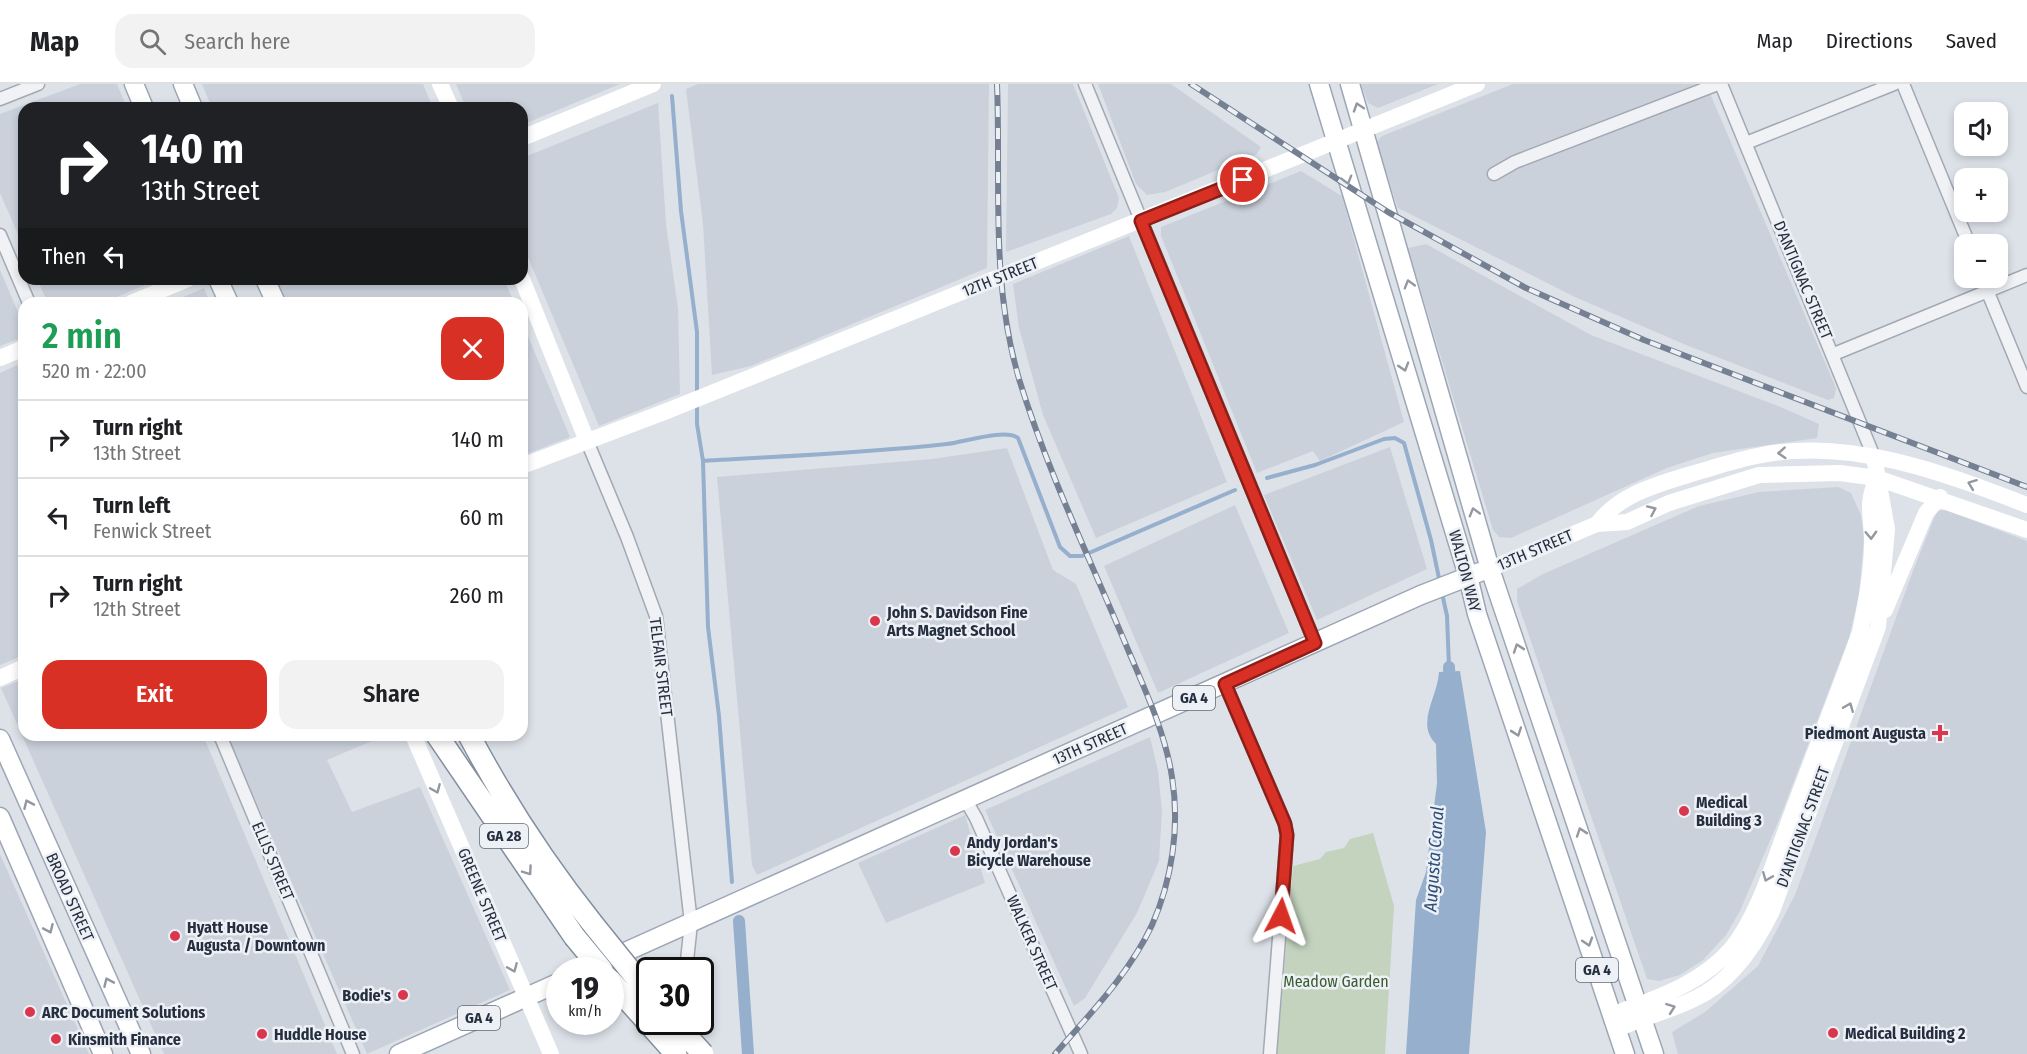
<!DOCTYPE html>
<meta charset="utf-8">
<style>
:root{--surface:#fff;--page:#f2f2f2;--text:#202124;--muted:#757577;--line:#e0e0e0;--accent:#d93025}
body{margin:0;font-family:"Fira Sans Condensed",sans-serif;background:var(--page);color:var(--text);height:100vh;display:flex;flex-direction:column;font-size:22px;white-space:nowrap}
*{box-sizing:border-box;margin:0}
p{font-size:20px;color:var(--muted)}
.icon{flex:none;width:33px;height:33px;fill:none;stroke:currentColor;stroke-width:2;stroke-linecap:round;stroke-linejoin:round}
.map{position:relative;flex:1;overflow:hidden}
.drawer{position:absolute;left:18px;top:213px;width:510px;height:444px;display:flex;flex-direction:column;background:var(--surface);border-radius:18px;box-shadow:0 3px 9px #0003}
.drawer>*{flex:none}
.banner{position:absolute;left:18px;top:18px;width:510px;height:183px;border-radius:18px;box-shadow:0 3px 9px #0003;background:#202124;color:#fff;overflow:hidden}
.tools{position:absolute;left:1954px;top:18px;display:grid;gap:12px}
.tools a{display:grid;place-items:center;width:54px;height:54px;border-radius:12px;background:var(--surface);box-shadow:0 3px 9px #0003;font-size:30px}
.speed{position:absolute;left:546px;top:873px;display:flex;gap:12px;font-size:30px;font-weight:700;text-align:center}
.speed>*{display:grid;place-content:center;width:78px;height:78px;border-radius:50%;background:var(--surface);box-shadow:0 3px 9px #0003;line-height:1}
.speed small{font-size:15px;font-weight:400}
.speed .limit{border:3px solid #111;border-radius:9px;background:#fff;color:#111}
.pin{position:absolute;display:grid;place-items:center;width:51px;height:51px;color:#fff;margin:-26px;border:3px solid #fff;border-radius:50%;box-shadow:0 2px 6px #0007}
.me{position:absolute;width:66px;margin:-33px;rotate:4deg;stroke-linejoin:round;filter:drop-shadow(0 0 4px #0008)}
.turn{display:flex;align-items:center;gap:21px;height:126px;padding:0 24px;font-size:27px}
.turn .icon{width:78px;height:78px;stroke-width:2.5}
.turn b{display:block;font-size:42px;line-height:51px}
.then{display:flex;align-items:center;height:57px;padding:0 24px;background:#0003;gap:12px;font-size:22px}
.round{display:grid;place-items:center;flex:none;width:63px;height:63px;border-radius:18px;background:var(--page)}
.overview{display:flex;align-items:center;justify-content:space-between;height:102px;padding:0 24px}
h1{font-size:36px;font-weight:600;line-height:45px;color:#1e9e55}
.cta{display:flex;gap:12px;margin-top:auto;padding:12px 24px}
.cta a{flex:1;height:69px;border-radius:18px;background:var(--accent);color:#fff;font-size:24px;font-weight:600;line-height:69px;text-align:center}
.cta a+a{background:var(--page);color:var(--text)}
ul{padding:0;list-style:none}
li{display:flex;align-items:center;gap:18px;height:78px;padding:0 24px;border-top:2px solid var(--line)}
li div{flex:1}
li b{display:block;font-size:22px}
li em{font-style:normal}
header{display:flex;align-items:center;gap:36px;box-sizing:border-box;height:84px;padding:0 30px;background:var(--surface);border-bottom:2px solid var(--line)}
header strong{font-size:28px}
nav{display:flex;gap:33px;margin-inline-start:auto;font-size:21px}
.search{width:420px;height:54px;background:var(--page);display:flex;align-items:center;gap:15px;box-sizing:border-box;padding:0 21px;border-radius:18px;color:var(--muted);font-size:22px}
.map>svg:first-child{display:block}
</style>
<header>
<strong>Map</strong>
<div class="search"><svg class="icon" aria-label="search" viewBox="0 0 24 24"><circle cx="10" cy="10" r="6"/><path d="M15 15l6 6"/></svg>Search here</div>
<nav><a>Map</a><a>Directions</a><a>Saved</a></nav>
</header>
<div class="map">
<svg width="2027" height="970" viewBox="0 0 2027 970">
<rect width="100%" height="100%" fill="#dde2e9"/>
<path fill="#cbd1db" d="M 80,0 L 117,0 L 127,24 L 24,24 L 24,164 L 0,109 L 0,30 Z
M 202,0 L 423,0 L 433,24 L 212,24 Z
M 456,0 L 620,0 L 522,41 L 522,24 L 466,24 Z
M 698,0 L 989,0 L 987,184 L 751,282 L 712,291 L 703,140 L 686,5 Z
M 1008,0 L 1073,0 L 1119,114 L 1117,124 L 1111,130 L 1006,168 Z
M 1098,0 L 1171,0 L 1261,63 L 1257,70 L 1165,108 L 1147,111 L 1136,100 Z
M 1361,0 L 1438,0 L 1378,24 L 1368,19 Z
M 1513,0 L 1706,0 L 1836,304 L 1834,314 L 1828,316 L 1686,261 L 1575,213 L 1398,124 L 1376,58 L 1382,52 Z
M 658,19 L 666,140 L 678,224 L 680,310 L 599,342 L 522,159 L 522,74 Z
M 1301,87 L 1342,112 L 1404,338 L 1320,377 L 1313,367 L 1257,389 L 1161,152 L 1161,143 Z
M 1129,152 L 1227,398 L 1096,454 L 1043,331 L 1019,244 L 1013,200 Z
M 1426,160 L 1591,251 L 1783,324 L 1819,340 L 1817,354 L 1713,369 L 1667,384 L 1511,454 L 1499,453 L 1493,446 L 1408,164 Z
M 0,186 L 24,242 L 24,253 L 0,262 Z
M 37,195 L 159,195 L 103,219 L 48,219 Z
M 276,195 L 504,195 L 514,219 L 286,219 Z
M 204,204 L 210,219 L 170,219 Z
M 522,238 L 570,353 L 522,372 Z
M 24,278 L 24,571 L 0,581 L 0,289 Z
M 1390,363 L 1427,485 L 1317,536 L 1264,411 Z
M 1007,364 L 1053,486 L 1076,500 L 1128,623 L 757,791 L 752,781 L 717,393 L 932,375 Z
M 1838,403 L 1851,409 L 1861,431 L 1864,454 L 1859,511 L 1849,554 L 1781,731 L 1740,827 L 1726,851 L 1703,876 L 1680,891 L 1659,897 L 1647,895 L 1517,517 L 1517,505 L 1543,490 L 1699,422 L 1759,408 Z
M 1235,421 L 1289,549 L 1158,609 L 1104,482 Z
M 1946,426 L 2027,457 L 2027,970 L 1678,970 L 1672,948 L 1705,928 L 1758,882 L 1795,811 L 1913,487 L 1937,427 Z
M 24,595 L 24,651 L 203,651 L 337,970 L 164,970 L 1,604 Z
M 227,651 L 386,651 L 327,676 L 352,728 L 420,703 L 510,906 L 367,970 Z
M 1150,653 L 1158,687 L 1162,727 L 1159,777 L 1137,829 L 1085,914 L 1074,922 L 985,726 Z
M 965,731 L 985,799 L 886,839 L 858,779 Z
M 0,770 L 89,970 L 0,970 Z"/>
<path fill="#c3d3be" d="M 1373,749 L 1394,822 L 1385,970 L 1277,970 L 1293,782 L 1320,775 L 1326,768 L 1344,764 L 1350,755 Z"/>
<path fill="#95afcc" d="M 1460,587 L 1486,748 L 1469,970 L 1406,970 L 1416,816 L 1426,788 L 1437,699 L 1436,660 C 1415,640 1438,612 1439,588 Z"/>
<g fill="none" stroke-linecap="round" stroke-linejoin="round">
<path stroke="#95afcc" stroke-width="4" d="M 672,12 L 681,127 L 697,248 L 697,309
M 697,320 L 697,340 L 703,377 L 708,543 L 719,632 L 732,798
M 703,377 C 785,372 866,369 947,360 C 964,358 1006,344 1018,354 L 1060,463 L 1070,472 L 1082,472 L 1235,406
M 1267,394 L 1315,381 L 1384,355 L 1395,354 L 1404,359 L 1431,456 L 1440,499
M 1442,509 L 1447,532 L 1449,583"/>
<path stroke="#95afcc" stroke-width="12" d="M 1449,583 L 1450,604
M 739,837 L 748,970"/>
<g stroke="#a2a9b3" stroke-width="15">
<path id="street" d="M 1085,0 L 1315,559
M 1721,0 L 1874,373
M 1903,0 L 1969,160
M 0,15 L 38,0
M 1746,59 L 1894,0
M 1494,90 L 1515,78 L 1718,0
M 0,151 L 29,219
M 1982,194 L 2027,303
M 1834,270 L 2027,191
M 587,357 L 627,453 L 656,532 L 691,839 L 686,886
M 1225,600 L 1284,737 L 1287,751 L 1270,970
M 220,651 L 353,970
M 965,715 L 976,734 L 1081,970"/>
</g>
<g stroke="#9ca6b5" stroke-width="21">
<path id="primary" d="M 134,0 L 144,24
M 183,0 L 193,24
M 1319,0 L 1468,492 L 1477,530 L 1625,970
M 1350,0 L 1490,485 L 1654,970
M 218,195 L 229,219
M 265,195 L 276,219
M 0,655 L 141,970
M 0,733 L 103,970
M 585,886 L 1421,511 L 1480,488
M 399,970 L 560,898"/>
</g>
<g stroke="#838fa0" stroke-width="24">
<path id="highway" d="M 437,651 L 574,852
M 469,651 C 504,717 545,780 592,839"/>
</g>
<use href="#street" stroke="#f0f2f6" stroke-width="12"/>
<path stroke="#fff" stroke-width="16" d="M 440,0 L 451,24
M 522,54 L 653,0
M 522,195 L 587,357
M 131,219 L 188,195
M 0,274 L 24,264
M 522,382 L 667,327 L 1477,0
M 1597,440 C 1620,410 1656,401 1691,390 C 1713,384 1735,376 1757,372 C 1848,352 1944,389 2027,421
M 1490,485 L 1597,440 L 1627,438 L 1669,419 L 1759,391 L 1840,389 L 1877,394 L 2027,446
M 1885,526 L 1926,429 L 1940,413
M 0,594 L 24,583
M 413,651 L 551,970
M 1612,931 C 1655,914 1700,901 1731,865 C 1759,831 1775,774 1791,732 C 1814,670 1838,610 1860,548 C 1866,518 1872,488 1872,458 C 1872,430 1865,422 1877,394
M 1617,945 C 1642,934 1669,927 1694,915 C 1730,899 1755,862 1772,827 L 1878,543 L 1887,445 L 1874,373"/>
<use href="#primary" stroke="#fff" stroke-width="18"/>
<use href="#highway" stroke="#fff" stroke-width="21"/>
<g stroke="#758093" stroke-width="6">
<path id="rail" d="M 997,0 C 1001,101 990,196 1019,295 C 1047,386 1089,473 1126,561 C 1144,604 1165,647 1172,693 C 1180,743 1172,796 1152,841 C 1129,890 1090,930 1055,970
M 1191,0 L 1388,128 L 1526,204 L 1644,256 L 2027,403"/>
</g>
<use href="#rail" stroke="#edf1f6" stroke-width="4" stroke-dasharray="11" stroke-linecap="butt"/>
<g stroke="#838fa0" stroke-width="24" stroke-linecap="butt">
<path id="highway-bridge" d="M 592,839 L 650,911
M 574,852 L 602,886
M 610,896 L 676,970
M 674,938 L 703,970"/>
</g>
<use href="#highway-bridge" stroke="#fff" stroke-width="21"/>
</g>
<defs><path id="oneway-chevron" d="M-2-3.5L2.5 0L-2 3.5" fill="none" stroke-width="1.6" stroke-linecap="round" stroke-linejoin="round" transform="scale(1.5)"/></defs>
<g stroke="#9297a0">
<use href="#oneway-chevron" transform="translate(1358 23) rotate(-108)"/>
<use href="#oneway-chevron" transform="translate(1347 96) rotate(74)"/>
<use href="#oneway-chevron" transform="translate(1409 200) rotate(-106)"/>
<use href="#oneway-chevron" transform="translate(1404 283) rotate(73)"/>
<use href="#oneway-chevron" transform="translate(1782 369) rotate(176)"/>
<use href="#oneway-chevron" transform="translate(1972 400) rotate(-159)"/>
<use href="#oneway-chevron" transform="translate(1652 426) rotate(-24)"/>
<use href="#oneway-chevron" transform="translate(1474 428) rotate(-106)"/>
<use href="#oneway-chevron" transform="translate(1871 451) rotate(88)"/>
<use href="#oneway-chevron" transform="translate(1518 564) rotate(-109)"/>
<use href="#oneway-chevron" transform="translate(1849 623) rotate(-68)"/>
<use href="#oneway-chevron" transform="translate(1517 648) rotate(71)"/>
<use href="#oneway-chevron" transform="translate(436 705) rotate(67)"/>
<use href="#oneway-chevron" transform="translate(28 720) rotate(-114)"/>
<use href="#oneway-chevron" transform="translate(1581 748) rotate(-109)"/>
<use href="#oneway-chevron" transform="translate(528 787) rotate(55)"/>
<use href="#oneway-chevron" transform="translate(1767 793) rotate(112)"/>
<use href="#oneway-chevron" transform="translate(49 845) rotate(66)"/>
<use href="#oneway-chevron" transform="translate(1588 858) rotate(72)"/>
<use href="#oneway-chevron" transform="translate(513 884) rotate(67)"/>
<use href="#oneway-chevron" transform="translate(108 898) rotate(-114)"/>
<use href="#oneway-chevron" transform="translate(1671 924) rotate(-20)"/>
</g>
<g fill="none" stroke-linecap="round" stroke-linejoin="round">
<g stroke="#8d1f18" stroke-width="15">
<path id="route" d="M 1243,96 L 1141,137 L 1315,559 L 1225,600 L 1285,740 L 1287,751 L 1281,832"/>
</g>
<use href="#route" stroke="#d93025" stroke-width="10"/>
</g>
<g fill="#da364d" stroke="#edf1f6" stroke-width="2">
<circle cx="875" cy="537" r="6"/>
<path d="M1937 640h6v6h6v6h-6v6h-6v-6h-6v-6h6z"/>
<circle cx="1684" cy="727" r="6"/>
<circle cx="955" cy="767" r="6"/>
<circle cx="175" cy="852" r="6"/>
<circle cx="403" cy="911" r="6"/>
<circle cx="30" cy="928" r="6"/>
<circle cx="1833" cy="949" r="6"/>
<circle cx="262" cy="950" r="6"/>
<circle cx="56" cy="955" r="6"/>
</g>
<g text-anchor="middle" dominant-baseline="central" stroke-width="5" stroke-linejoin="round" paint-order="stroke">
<g fill="#edf1f6" stroke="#616977" stroke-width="1.5">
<rect x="1173" y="602" width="42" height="24" rx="4.5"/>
<rect x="480" y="740" width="48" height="24" rx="4.5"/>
<rect x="1576" y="874" width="42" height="24" rx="4.5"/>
<rect x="458" y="922" width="42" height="24" rx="4.5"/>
</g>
<g font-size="15" font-weight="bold" fill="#252f40">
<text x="1194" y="614">GA 4</text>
<text x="504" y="752">GA 28</text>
<text x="1597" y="886">GA 4</text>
<text x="479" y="934">GA 4</text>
</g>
<g font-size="16" fill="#252f40" stroke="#edf1f6">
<text transform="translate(1000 193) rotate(-22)">12TH STREET</text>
<text transform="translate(1803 196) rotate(67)">D'ANTIGNAC STREET</text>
<text transform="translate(1535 466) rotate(-23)">13TH STREET</text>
<text transform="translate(1465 487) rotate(75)">WALTON WAY</text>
<text transform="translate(661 583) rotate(83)">TELFAIR STREET</text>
<text transform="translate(1090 660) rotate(-24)">13TH STREET</text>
<text transform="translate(1803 743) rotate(-70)">D'ANTIGNAC STREET</text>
<text transform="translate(273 777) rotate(67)">ELLIS STREET</text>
<text transform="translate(482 811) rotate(67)">GREENE STREET</text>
<text transform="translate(70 813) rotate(66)">BROAD STREET</text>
<text transform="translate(1032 859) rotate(66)">WALKER STREET</text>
</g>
<g font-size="16" font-weight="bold" fill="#252f40" stroke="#edf1f6" text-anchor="start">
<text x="887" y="528">John S. Davidson Fine<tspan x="887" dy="18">Arts Magnet School</tspan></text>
<text x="1926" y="649" text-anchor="end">Piedmont Augusta</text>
<text x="1696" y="718">Medical<tspan x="1696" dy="18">Building 3</tspan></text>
<text x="967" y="758">Andy Jordan's<tspan x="967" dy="18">Bicycle Warehouse</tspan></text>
<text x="187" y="843">Hyatt House<tspan x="187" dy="18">Augusta / Downtown</tspan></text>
<text x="391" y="911" text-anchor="end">Bodie's</text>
<text x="42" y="928">ARC Document Solutions</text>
<text x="1845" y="949">Medical Building 2</text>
<text x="274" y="950">Huddle House</text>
<text x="68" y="955">Kinsmith Finance</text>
</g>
<g font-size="16" fill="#395d31" stroke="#edf1f6">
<text x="1336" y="897">Meadow Garden</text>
</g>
<g font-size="18" font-style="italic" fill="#2c4d78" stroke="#edf1f6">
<text transform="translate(1434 775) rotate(-86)">Augusta Canal</text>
</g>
</g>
</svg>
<div class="tools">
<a><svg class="icon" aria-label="sound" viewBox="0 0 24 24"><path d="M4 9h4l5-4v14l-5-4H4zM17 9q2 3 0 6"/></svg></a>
<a>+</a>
<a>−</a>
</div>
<div class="speed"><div>19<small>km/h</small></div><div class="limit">30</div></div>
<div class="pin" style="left:1243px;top:96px;background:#d93025"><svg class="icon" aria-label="arrive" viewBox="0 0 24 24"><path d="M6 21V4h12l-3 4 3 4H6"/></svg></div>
<svg class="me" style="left:1281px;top:832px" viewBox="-20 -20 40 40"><path d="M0-17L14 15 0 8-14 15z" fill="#d93025" stroke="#fff" stroke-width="4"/></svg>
<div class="banner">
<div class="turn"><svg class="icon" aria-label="right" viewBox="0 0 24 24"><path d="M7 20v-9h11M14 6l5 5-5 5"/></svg><div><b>140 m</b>13th Street</div></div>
<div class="then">Then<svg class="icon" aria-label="left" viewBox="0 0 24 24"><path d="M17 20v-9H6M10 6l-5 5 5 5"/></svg></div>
</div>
<section class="drawer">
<div class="overview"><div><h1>2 min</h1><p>520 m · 22:00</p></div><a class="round" style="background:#d93025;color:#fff"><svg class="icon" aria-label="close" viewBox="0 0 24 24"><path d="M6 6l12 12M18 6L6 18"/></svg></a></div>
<ul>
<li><svg class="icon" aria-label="right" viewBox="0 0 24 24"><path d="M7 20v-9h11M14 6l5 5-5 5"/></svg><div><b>Turn right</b><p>13th Street</p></div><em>140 m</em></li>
<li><svg class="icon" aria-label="left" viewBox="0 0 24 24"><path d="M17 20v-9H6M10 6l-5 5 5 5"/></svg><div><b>Turn left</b><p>Fenwick Street</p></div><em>60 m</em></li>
<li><svg class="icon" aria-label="right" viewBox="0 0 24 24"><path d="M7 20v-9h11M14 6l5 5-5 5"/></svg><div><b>Turn right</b><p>12th Street</p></div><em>260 m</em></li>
</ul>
<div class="cta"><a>Exit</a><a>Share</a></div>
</section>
</div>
